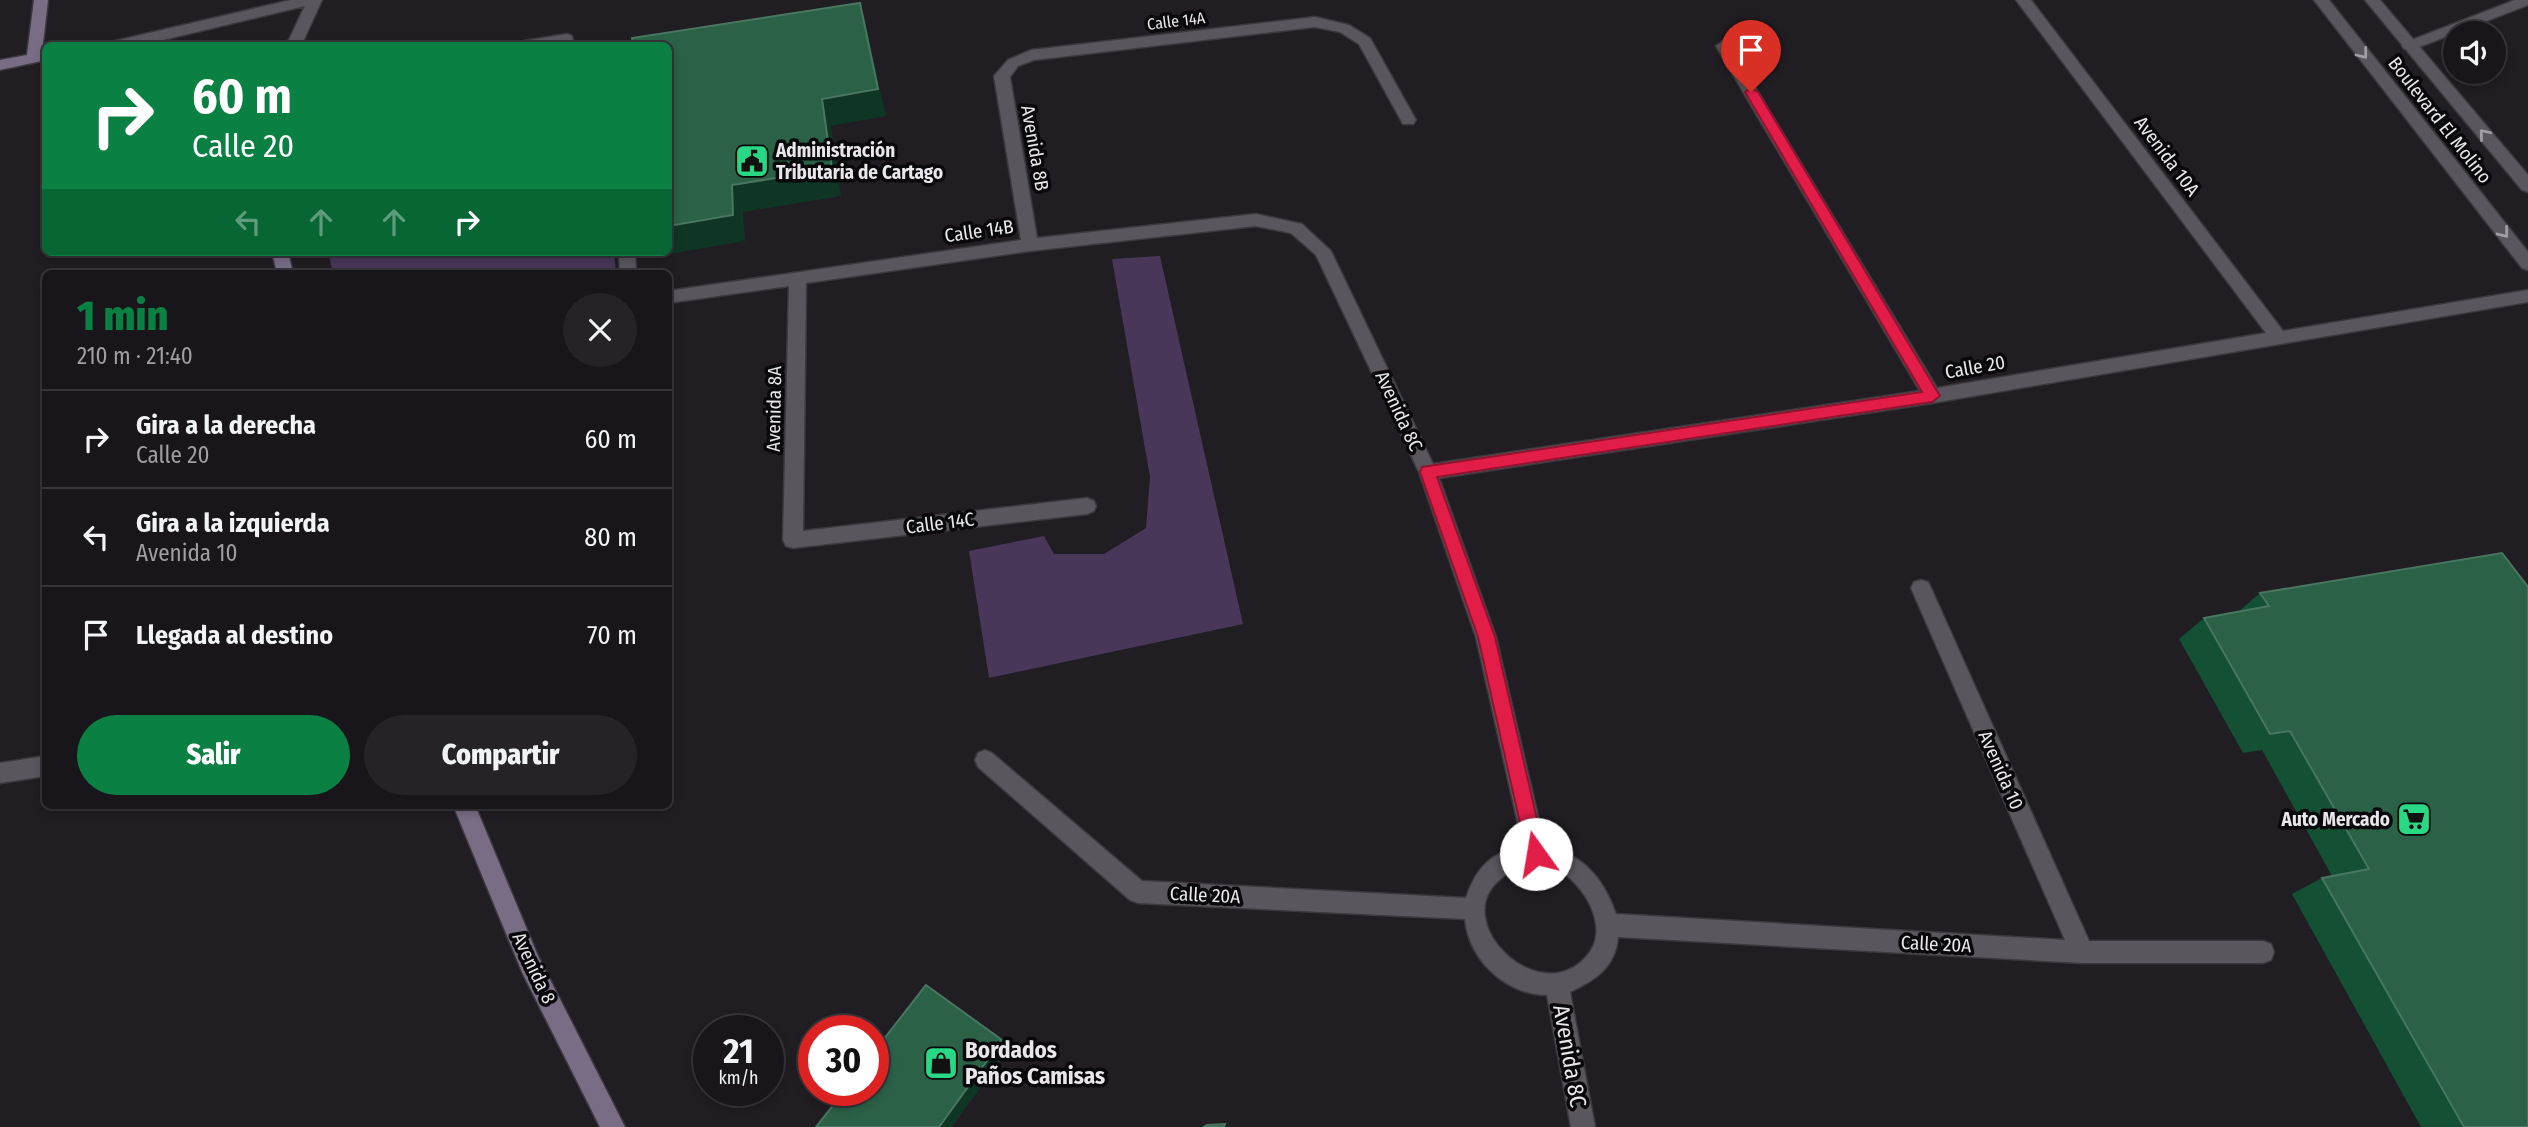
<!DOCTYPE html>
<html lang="es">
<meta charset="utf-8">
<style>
:root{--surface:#18161a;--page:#252327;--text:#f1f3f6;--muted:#9f9fa2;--line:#363539;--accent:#0b8043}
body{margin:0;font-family:"Fira Sans Condensed",sans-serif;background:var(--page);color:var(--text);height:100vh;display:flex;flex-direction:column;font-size:26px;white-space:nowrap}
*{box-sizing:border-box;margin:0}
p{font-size:23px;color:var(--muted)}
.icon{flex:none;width:38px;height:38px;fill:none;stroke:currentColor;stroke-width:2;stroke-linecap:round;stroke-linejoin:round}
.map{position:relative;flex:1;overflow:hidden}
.side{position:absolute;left:42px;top:270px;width:630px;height:539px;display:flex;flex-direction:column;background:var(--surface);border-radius:10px;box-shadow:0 4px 10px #0003,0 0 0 2px var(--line)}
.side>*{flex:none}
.hud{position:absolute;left:42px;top:42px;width:630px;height:214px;border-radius:10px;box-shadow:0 4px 10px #0003,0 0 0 2px var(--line);background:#0b8043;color:#fff;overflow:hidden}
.tools{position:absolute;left:2443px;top:21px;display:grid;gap:14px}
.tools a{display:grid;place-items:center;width:63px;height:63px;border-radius:50%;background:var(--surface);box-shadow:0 4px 10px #0003,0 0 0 2px var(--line);font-size:35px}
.speed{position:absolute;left:693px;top:1015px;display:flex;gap:14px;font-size:35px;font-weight:700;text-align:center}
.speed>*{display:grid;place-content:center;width:91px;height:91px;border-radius:50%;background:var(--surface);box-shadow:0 4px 10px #0003,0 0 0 2px var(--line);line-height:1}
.speed small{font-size:18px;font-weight:400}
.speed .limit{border:10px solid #d22;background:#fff;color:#111}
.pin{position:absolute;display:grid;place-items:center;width:60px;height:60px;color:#fff;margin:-72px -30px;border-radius:50% 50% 50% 0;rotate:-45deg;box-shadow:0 0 7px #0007}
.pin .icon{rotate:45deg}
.me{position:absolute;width:77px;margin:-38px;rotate:347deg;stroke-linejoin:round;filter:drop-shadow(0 0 5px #0008)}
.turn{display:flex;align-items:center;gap:24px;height:147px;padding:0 35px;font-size:32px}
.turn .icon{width:91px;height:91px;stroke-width:2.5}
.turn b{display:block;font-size:49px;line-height:60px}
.lanes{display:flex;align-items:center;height:66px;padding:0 35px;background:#0003;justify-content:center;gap:35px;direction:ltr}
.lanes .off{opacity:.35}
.round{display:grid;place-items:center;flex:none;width:74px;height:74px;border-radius:37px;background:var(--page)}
.overview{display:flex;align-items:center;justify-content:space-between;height:119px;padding:0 35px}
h1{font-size:42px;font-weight:800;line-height:52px;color:var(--accent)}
.cta{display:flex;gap:14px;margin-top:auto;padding:14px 35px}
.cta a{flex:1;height:80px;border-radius:42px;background:var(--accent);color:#fff;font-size:28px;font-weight:800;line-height:80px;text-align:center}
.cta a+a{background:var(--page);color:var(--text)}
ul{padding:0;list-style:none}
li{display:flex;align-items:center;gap:21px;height:98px;padding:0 35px;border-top:2px solid var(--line)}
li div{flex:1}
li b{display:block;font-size:26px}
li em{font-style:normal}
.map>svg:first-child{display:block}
</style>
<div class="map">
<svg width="2528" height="1127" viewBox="0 0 2528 1127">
<rect width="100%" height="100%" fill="#201d23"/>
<path fill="#483759" d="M 328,252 L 614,252 L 616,273 L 333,273 Z
M 1160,256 L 1243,624 L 989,678 L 969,551 L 1044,536 L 1054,554 L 1104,554 L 1146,528 L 1150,477 L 1112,259 Z"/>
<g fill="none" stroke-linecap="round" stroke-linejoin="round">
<g stroke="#3b393d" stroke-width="3">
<path id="service" d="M 567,34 L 572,36 L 574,46 L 517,46 L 524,41 Z
M 619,252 L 635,252 L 636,273 L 620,273 Z"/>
</g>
<g stroke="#3b393d" stroke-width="3">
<path id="minor" d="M 291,0 L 322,0 L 301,46 L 286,46 L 305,6 L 138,46 L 108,46 L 115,41 Z
M 2016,0 L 2031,0 L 2283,331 L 2528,290 L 2528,302 L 1932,403 L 1439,478 L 1496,637 L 1545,846 C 1584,855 1603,878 1616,914 L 2065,940 L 1911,588 L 1914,582 L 1921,580 L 1928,582 L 1931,588 L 2089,941 L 2263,941 L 2271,944 L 2274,952 L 2271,960 L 2263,963 L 2082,963 L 1618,937 C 1615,968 1595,980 1570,992 L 1595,1127 L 1571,1127 L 1547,995 C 1506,995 1469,960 1465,919 L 1138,903 L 1130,900 L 978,767 L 975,760 L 978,753 L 985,750 L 992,753 L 1142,881 L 1466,898 C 1476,868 1491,852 1523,846 L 1476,637 L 1419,472 L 1316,255 L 1291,233 L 1256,226 L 1030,251 L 806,283 L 803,531 L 1087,498 L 1094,501 L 1096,506 L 1094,511 L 1087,514 L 793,548 L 786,546 L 783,540 L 789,286 L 668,303 L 668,291 L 1021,240 L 994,76 L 1008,60 L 1031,50 L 1315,17 L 1349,25 L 1370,38 L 1416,120 L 1413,124 L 1403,124 L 1359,44 L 1340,32 L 1315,27 L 1034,60 L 1018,66 L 1010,77 L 1037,238 L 1256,214 L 1302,224 L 1331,251 L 1433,464 L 1920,391 L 1716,46 L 1723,41 L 1730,46 L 1937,388 L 2266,333 ZM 1536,864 C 1544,867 1554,868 1562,872 C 1588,890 1611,932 1585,958 C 1538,1008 1451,924 1498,881 C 1503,877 1509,871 1515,868 C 1521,866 1529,866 1536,864 Z
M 2515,0 L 2528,0 L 2528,5 L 2414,49 L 2404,49 L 2402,46 L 2404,43 Z
M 46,756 L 46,776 L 0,783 L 0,763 Z"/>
</g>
<g stroke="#3b393d" stroke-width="3">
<path id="tertiary" d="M 2314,0 L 2329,0 L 2528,252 L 2528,270 L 2522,268 Z
M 2365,0 L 2380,0 L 2528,175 L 2528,192 L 2522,190 Z"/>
</g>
<g stroke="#3b393d" stroke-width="3">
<path id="secondary" d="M 34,0 L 48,0 L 42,52 L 46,52 L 46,60 L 0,70 L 0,60 L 27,55 Z
M 272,252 L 288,252 L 293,273 L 277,273 Z
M 453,805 L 475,805 L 538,956 L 625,1127 L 600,1127 L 522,972 Z"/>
</g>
<use href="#service" fill="#59565d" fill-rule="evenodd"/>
<use href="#minor" fill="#59565d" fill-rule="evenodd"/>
<use href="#tertiary" fill="#59565d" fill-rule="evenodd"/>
<use href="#secondary" fill="#796d86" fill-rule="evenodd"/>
</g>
<path fill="#135034" d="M 2502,553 L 2528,1127 L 2421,1127 L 2292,894 L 2322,878 L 2332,876 L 2262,750 L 2243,753 L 2179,639 L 2204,618 L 2238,612 L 2260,593 Z"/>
<path fill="#0f3525" d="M 860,3 L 867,30 L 886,116 L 831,126 L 841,196 L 743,212 L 745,241 L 652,257 L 649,252 L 668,252 L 668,226 L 822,99 Z
M 1002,1040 L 1008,1050 L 952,1127 L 939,1127 Z"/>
<path fill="#2a6147" stroke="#487661" stroke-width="2" d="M 860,3 L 878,89 L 822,99 L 832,169 L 732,185 L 733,215 L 668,226 L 668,46 L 633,46 L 632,38 Z
M 2502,553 L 2528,587 L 2528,1127 L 2464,1127 L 2322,878 L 2369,869 L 2290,731 L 2270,734 L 2204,618 L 2269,606 L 2260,593 Z
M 926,985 L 1002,1040 L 939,1127 L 816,1127 L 845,1090 L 873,1090 L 873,1053 Z
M 1225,1124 L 1224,1127 L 1204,1127 L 1207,1125 Z"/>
<defs><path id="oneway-chevron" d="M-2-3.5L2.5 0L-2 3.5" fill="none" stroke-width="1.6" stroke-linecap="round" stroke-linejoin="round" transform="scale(1.75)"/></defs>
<g stroke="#a19ea4">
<use href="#oneway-chevron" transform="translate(2363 54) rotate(52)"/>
<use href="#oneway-chevron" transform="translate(2484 134) rotate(-130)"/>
<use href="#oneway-chevron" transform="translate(2504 233) rotate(52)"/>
</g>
<path fill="#e11d48" stroke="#92132f" stroke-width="2" d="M 1751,88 L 1758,92 L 1940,396 L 1932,402 L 1437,477 L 1495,637 L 1545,854 L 1543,860 L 1536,862 L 1530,860 L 1527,854 L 1478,637 L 1420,472 L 1422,467 L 1922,392 L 1745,92 Z"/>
<defs>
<g id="civic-square" transform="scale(1.75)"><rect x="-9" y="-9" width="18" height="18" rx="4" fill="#29d885" stroke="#09080a"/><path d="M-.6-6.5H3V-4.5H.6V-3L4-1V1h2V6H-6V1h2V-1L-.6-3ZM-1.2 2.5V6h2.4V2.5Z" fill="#111"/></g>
<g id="supermarket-square" transform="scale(1.75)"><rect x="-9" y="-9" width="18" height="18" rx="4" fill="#29d885" stroke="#09080a"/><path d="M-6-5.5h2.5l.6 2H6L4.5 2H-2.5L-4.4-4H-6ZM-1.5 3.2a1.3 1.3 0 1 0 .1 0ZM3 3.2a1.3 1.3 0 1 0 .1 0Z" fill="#111"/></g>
<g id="shop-square" transform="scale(1.75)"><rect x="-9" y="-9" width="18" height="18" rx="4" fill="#29d885" stroke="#09080a"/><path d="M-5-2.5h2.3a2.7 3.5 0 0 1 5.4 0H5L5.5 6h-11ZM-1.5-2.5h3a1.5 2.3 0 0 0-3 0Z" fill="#111"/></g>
</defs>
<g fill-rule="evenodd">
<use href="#civic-square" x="752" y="161"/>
<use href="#supermarket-square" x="2414" y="819"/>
<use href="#shop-square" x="941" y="1063"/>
</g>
<g text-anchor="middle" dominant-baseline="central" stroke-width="7" stroke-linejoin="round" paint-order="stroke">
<g font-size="16" fill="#e9e7eb" stroke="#09080a">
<text transform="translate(1176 21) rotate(-7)">Calle 14A</text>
</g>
<g font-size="19" fill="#e9e7eb" stroke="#09080a">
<text transform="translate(2440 120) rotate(52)">Boulevard El Molino</text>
<text transform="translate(1035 148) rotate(80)">Avenida 8B</text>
<text transform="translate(2167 156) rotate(53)">Avenida 10A</text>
<text transform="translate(979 231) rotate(-8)">Calle 14B</text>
<text transform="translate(1975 367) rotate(-10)">Calle 20</text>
<text transform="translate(774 409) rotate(-89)">Avenida 8A</text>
<text transform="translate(1399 411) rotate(65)">Avenida 8C</text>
<text transform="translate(940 523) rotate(-7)">Calle 14C</text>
<text transform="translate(2001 770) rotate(66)">Avenida 10</text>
<text transform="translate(1205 895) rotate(3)">Calle 20A</text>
<text transform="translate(1936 944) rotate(3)">Calle 20A</text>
<text transform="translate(534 968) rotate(65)">Avenida 8</text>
</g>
<g font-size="19" font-weight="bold" fill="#e9e7eb" stroke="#09080a" text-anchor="start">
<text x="776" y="150">Administración<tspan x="776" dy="22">Tributaria de Cartago</tspan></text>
<text x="2390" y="819" text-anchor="end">Auto Mercado</text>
</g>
<g font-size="23" font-weight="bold" fill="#e9e7eb" stroke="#09080a" text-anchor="start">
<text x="965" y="1050">Bordados<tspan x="965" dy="26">Paños Camisas</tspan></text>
</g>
<g font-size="23" fill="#e9e7eb" stroke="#09080a">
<text transform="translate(1570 1056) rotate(80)">Avenida 8C</text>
</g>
</g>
</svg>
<div class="tools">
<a><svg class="icon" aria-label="sound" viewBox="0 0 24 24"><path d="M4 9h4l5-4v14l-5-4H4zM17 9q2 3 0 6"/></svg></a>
</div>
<div class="speed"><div>21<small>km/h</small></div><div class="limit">30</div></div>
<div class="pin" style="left:1751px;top:92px;background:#d93025"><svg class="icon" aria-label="arrive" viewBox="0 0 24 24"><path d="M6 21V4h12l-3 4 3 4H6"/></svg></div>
<svg class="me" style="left:1536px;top:854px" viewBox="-20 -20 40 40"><circle r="19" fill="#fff"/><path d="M0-13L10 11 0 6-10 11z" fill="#e11d48"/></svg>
<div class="hud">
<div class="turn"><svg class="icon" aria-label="right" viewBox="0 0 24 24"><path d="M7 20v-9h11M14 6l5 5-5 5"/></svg><div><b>60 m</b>Calle 20</div></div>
<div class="lanes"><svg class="icon off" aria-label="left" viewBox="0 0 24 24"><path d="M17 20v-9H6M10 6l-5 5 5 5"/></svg><svg class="icon off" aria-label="ahead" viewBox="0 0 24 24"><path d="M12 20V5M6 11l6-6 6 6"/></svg><svg class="icon off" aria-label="ahead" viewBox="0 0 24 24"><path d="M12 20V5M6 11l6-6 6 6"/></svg><svg class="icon" aria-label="right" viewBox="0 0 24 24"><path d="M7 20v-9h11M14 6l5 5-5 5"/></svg></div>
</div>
<section class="side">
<div class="overview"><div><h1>1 min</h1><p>210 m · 21:40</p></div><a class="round"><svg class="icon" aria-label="close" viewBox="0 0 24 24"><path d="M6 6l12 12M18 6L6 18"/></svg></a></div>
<ul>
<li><svg class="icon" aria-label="right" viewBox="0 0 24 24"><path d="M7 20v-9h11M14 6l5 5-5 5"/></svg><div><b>Gira a la derecha</b><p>Calle 20</p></div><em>60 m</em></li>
<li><svg class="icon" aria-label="left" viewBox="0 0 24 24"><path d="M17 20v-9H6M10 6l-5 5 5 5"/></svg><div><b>Gira a la izquierda</b><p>Avenida 10</p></div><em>80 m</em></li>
<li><svg class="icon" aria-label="arrive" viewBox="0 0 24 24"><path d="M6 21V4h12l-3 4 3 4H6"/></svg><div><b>Llegada al destino</b></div><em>70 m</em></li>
</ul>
<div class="cta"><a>Salir</a><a>Compartir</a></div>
</section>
</div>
